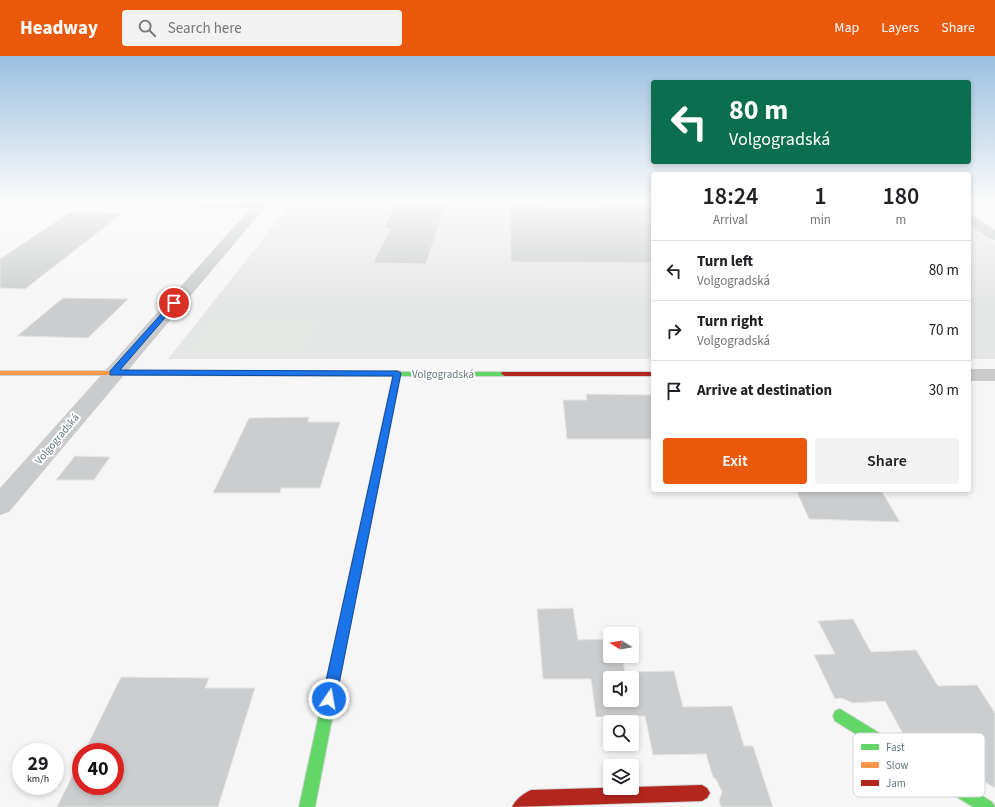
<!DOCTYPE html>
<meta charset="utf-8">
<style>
:root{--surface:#fff;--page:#f2f2f2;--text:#202124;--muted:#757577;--line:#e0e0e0;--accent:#ea580c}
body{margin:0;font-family:"Source Sans 3",sans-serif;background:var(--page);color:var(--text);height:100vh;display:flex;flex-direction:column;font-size:15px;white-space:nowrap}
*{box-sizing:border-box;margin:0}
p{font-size:13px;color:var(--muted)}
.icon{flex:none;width:22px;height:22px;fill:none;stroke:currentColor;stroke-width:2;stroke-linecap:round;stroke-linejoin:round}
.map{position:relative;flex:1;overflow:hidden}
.details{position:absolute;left:651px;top:116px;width:320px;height:320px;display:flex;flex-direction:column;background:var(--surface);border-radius:4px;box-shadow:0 2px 6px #0003}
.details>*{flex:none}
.banner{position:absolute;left:651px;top:24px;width:320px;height:84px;border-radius:4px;box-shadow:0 2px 6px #0003;background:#0b6e4f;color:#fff;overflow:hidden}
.needle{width:26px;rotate:281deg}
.tools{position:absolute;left:603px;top:571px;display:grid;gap:8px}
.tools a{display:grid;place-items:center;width:36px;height:36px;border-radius:4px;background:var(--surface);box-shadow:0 2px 6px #0003;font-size:20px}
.speed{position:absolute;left:12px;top:687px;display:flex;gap:8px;font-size:20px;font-weight:700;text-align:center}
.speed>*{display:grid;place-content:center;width:52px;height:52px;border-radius:50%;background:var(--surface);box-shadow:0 2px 6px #0003;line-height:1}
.speed small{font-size:10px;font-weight:400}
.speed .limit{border:6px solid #d22;background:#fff;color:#111}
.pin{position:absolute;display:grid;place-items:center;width:34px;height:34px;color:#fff;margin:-17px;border:2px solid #fff;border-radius:50%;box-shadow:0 1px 4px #0007}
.me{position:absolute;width:44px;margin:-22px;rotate:12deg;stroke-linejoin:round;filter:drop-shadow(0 0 3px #0008)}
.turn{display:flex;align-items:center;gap:14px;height:84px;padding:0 12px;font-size:18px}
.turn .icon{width:52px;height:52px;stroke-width:2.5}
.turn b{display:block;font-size:28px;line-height:34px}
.eta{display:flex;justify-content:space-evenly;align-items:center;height:68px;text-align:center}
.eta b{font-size:24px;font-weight:600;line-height:28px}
.action{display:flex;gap:8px;margin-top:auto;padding:8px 12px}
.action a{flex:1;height:46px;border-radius:4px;background:var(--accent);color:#fff;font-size:16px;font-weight:600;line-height:46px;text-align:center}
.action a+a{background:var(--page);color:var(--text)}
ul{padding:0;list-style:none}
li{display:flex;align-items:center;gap:12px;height:60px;padding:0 12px;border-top:1px solid var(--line)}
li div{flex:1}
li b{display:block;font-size:15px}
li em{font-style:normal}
header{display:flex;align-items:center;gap:24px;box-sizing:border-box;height:56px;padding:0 20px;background:var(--accent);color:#fff}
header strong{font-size:19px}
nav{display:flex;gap:22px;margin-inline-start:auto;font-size:14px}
.search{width:280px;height:36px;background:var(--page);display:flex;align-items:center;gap:10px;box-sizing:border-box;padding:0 14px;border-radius:4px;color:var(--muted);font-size:15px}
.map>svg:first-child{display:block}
</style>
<header>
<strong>Headway</strong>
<div class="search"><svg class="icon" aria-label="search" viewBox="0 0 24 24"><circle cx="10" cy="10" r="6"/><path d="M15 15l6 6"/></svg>Search here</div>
<nav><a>Map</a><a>Layers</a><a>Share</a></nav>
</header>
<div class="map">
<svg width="995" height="751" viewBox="0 0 995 751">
<rect width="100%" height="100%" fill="#f6f6f6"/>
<path fill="#e5e7e6" d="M 294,144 L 653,144 L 653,303 L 168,303 Z
M 969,169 L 995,188 L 995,303 L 969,303 Z"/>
<path fill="#e6e8e3" d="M 215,263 L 316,265 L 301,297 L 192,295 Z"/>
<path fill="#cbcdce" stroke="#e6e6e6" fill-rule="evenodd" d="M 397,144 L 447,144 L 426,208 L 373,207 L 390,173 L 384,172 Z
M 509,144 L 543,144 L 544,151 L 604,151 L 602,144 L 653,144 L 653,207 L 511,206 Z
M 70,156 L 123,157 L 25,233 L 0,232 L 0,203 Z
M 63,242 L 128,243 L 88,282 L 17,280 Z
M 586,338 L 653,339 L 653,383 L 567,383 L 563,344 L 587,344 Z
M 309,361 L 308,366 L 340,366 L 320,432 L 281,432 L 280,437 L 213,437 L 249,362 Z
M 75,400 L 110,401 L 94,424 L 56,424 Z
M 796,434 L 881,434 L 900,466 L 809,463 Z
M 573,552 L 578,584 L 610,583 L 610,600 L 622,600 L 625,616 L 674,615 L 683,651 L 732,650 L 744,690 L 753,690 L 773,751 L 721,751 L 719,745 L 722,736 L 716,723 L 713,721 L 706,698 L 653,699 L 645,660 L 596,661 L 591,623 L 543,623 L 537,553 ZM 610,622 L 632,622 L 632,644 L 610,644 Z
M 853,563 L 871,596 L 916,594 L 938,630 L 977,629 L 995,657 L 995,732 L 975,720 L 951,679 L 910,681 L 902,676 L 885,645 L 853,647 L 841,642 L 835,643 L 814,599 L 835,598 L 818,565 Z
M 121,621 L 209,622 L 205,632 L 255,632 L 218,751 L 57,751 L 81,702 L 81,730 L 115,730 L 115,696 L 84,696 Z"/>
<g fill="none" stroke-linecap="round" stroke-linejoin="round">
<g stroke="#d1d2d3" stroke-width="2">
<path id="fast" d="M 336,316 L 505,316 L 509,318 L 505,320 L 339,320 L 335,318 Z
M 343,569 L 347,571 L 349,575 L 315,751 L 299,751 L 337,575 L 339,571 Z
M 840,653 L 992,746 L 995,751 L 973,751 L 835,665 L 833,660 L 835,655 Z"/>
</g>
<g stroke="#d1d2d3" stroke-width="2">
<path id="slow" d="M 0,315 L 180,315 L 184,317 L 180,319 L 0,319 Z
M 394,315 L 400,315 L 401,317 L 349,575 L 347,579 L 343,581 L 339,579 L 337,575 Z"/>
</g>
<g stroke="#d1d2d3" stroke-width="2">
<path id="jam" d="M 177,315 L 339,316 L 343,318 L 339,320 L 180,319 L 176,317 Z
M 502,316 L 653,316 L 653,320 L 505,320 L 501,318 Z
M 702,729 L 707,732 L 710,737 L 707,742 L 702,745 L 512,751 C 516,743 523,738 531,734 Z"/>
</g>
<path fill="#c9cbcc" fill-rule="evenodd" d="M 83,144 L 271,144 L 9,456 L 0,459 L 0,432 L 251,152 L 88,150 L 84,149 L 82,146 Z
M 969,159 L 974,160 L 995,174 L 995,184 L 990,183 L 969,169 Z
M 969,313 L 995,313 L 995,325 L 969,325 Z"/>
<use href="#fast" fill="#63d668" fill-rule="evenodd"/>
<use href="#slow" fill="#ff974d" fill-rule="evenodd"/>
<use href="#jam" fill="#b3261e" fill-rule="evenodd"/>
</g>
<linearGradient id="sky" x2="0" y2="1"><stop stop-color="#9bc0e0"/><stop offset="0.58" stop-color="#fbfbfb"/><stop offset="1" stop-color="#fbfbfb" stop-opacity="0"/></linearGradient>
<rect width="995" height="249" fill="url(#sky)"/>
<path fill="#1a73e8" stroke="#114b97" d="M 174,245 L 177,247 L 176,249 L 120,314 L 397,315 L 401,317 L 336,643 L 334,648 L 329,650 L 324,648 L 322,643 L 393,320 L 110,319 L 110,315 L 172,246 Z"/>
<g text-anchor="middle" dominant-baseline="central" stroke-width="4" stroke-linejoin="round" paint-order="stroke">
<g font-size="11" fill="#65787d" stroke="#fff">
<text x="443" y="318">Volgogradská</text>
<text transform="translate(57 383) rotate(-50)">Volgogradská</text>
</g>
</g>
<rect x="853" y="677" width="132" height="64" rx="6" fill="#fff" stroke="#d1d6d8" stroke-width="1"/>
<rect x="861" y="688" width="18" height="6" fill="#63d668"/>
<rect x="861" y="706" width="18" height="6" fill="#ff974d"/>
<rect x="861" y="724" width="18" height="6" fill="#b3261e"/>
<g font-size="11" fill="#65787d">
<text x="886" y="695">Fast</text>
<text x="886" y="713">Slow</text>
<text x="886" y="731">Jam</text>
</g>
</svg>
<div class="tools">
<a><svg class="needle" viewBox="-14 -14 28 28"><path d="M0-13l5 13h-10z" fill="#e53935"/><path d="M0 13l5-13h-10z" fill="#757577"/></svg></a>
<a><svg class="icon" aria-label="sound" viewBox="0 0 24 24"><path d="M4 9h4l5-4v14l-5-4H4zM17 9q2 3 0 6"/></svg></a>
<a><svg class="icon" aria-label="search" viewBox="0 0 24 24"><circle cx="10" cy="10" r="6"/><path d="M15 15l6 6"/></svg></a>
<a><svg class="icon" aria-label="layers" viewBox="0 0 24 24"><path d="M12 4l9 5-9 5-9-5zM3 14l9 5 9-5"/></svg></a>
</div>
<div class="speed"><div>29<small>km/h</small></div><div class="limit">40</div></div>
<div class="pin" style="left:174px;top:247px;background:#d93025"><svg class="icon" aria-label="arrive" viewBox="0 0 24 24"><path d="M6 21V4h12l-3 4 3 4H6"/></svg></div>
<svg class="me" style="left:329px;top:643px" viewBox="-20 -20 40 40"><circle r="17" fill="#1a73e8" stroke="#fff" stroke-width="3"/><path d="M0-11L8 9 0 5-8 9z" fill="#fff"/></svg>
<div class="banner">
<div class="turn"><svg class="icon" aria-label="left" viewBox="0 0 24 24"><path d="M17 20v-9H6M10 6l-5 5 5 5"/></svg><div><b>80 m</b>Volgogradská</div></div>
</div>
<section class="details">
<div class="eta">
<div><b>18:24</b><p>Arrival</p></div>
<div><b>1</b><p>min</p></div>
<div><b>180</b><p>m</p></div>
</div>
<ul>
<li><svg class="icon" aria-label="left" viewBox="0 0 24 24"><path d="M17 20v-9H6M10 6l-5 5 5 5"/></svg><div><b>Turn left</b><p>Volgogradská</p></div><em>80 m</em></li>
<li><svg class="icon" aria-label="right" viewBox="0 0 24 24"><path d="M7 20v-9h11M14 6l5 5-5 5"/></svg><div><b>Turn right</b><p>Volgogradská</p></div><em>70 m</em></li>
<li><svg class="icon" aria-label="arrive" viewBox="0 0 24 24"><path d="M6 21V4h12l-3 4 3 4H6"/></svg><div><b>Arrive at destination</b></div><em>30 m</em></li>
</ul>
<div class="action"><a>Exit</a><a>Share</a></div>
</section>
</div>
